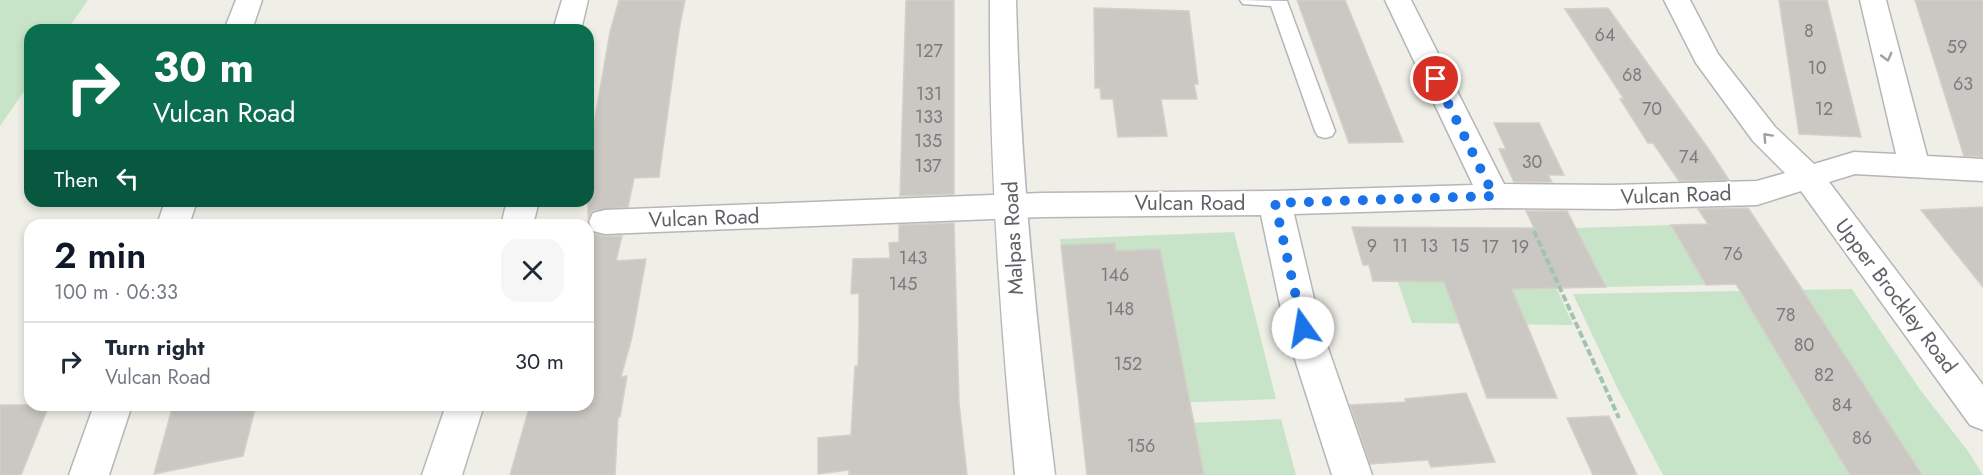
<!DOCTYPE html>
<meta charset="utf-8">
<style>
:root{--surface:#fff;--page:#f6f6f7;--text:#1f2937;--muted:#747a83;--line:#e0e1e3;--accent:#111827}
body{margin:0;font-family:Jost,sans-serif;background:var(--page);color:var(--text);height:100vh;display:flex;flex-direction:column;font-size:22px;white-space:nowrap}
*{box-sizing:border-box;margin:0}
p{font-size:20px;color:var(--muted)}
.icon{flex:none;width:33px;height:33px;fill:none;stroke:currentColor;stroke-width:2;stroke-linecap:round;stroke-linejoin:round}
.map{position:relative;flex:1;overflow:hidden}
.side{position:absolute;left:24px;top:219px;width:570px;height:192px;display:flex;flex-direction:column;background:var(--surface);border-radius:18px;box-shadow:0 3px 9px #0003}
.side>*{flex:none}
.guide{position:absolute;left:24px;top:24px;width:570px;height:183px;border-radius:18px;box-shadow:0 3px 9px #0003;background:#0b6e4f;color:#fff;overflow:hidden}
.pin{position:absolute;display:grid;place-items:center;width:51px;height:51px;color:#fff;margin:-26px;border:3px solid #fff;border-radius:50%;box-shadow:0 2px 6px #0007}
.me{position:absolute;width:66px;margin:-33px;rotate:347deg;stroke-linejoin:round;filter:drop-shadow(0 0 4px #0008)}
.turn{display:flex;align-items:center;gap:21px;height:126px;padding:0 30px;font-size:27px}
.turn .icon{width:78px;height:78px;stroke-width:2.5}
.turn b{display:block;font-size:42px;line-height:51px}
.then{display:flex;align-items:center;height:57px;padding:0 30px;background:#0003;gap:12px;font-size:22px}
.round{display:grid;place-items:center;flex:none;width:63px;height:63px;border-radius:18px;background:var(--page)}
.headline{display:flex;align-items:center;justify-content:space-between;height:102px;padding:0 30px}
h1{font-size:36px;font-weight:600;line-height:45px;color:var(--accent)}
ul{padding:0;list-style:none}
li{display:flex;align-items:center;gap:18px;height:78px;padding:0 30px;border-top:2px solid var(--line)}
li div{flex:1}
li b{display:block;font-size:22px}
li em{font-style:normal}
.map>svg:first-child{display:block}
</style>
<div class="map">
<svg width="1983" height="475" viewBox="0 0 1983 475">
<rect width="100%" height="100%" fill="#efeee7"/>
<path fill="#c7e4c8" d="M 0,0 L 88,0 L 67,30 L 30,30 L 30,83 L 0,126 Z
M 1671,225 L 1706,285 L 1606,287 L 1576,228 Z
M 1234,232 L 1276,399 L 1143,404 L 1166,282 L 1160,250 L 1116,251 L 1114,243 L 1061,245 L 1060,239 Z
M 1392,265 L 1547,268 L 1573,325 L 1412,323 Z
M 1852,289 L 1921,391 L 1968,451 L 1983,475 L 1921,475 L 1747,302 L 1850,475 L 1663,475 L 1617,387 L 1573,294 Z
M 1281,419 L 1296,475 L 1204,475 L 1195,433 L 1147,425 Z"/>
<path fill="#cbc8c4" stroke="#d3d0c6" stroke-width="1.5" d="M 619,0 L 685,0 L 679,30 L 659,177 L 634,178 L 628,207 L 592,211 L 588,219 L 588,158 L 610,32 Z
M 912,0 L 954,0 L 954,194 L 900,196 L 906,1 Z
M 1297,0 L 1345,0 L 1403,142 L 1349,143 Z
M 1779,0 L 1827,0 L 1861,137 L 1799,134 Z
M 1915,0 L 1983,0 L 1983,157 L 1964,156 Z
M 1094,8 L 1189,11 L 1198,84 L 1194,84 L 1197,99 L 1161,99 L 1167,136 L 1118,137 L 1113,99 L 1101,99 L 1100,88 L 1095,88 Z
M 1608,8 L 1710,151 L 1729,180 L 1679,181 L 1653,143 L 1648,143 L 1620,99 L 1624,99 L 1565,9 Z
M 1494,123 L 1539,123 L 1564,175 L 1548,175 L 1552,182 L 1514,182 L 1499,149 L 1506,149 Z
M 1983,207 L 1983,287 L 1921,210 Z
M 1748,208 L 1798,283 L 1922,475 L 1850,475 L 1736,284 L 1706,285 L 1671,225 L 1708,224 L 1698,209 Z
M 1526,211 L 1567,211 L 1606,287 L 1512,289 L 1557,398 L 1487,398 L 1444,282 L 1373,281 L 1369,265 L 1363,265 L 1352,227 L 1534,228 Z
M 954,223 L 959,403 L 967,475 L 849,475 L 849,470 L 818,474 L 818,438 L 851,435 L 855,366 L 858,366 L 859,327 L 859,293 L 851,294 L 853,259 L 890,258 L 889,243 L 899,242 L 899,225 Z
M 588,225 L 592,233 L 605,236 L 622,236 L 616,261 L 646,259 L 632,337 L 621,377 L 627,376 L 620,417 L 618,417 L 615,475 L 510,475 L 530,405 L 588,405 Z
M 1115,243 L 1116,251 L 1160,249 L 1204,475 L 1087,475 L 1061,245 Z
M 1466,393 L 1495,462 L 1431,467 L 1428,460 L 1370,464 L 1350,405 L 1406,402 L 1405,399 Z
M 0,405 L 49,405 L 21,475 L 0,475 Z
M 173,405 L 256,405 L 243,456 L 154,474 Z
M 1609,416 L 1637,475 L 1593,475 L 1567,418 Z"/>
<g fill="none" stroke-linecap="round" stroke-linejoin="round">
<g stroke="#b4b6ba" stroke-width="3">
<path id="lane" d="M 1240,0 L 1287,1 L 1335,131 L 1332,136 L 1325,138 L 1318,136 L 1315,131 L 1271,6 L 1243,4 Z"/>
</g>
<g stroke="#b4b6ba" stroke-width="3">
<path id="street" d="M 236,0 L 262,0 L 252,30 L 224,30 Z
M 1385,0 L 1411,0 L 1504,184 L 1612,185 L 1757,181 L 1785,173 L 1753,141 L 1696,63 L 1664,0 L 1690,0 L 1718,54 L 1775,127 L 1814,164 L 1854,152 L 1896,154 L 1860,0 L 1886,0 L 1927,156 L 1983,159 L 1983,181 L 1855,174 L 1829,182 L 1983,385 L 1983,430 L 1970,425 L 1801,191 L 1757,205 L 1612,209 L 1494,208 L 1294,214 L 1321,328 L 1372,475 L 1332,475 L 1285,328 L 1261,215 L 1042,217 L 605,234 L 593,231 L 589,222 L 593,213 L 605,210 L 1042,193 L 1275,191 L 1473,185 Z
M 165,201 L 197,201 L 189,225 L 157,225 Z
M 94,405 L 132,405 L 109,475 L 69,475 Z"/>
</g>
<g stroke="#b6b8bd" stroke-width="3">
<path id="secondary" d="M 562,0 L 588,0 L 581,30 L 553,30 Z
M 990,0 L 1016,0 C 1020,159 1035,317 1055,475 L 1015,475 C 1000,317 989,159 990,0 Z
M 507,201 L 539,201 L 533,225 L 501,225 Z
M 446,405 L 484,405 L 462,475 L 422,475 Z"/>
</g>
<path stroke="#a0c4ad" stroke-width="4" stroke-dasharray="7 3" stroke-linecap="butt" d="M 1534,231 L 1619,418"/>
<use href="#lane" fill="#fff" fill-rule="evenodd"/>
<use href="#street" fill="#fff" fill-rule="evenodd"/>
<use href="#secondary" fill="#fff" fill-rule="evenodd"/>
</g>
<defs><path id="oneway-chevron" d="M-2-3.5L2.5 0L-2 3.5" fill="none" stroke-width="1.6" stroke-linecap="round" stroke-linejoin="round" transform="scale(1.5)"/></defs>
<g stroke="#9fa0a3">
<use href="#oneway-chevron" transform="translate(1887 57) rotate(75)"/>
<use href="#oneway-chevron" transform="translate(1767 137) rotate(-133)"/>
</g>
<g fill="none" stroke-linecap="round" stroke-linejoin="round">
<path stroke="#1a73e8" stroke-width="10" stroke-dasharray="0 18" d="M 1303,328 L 1275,203 L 1494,196 L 1436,79"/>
</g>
<g text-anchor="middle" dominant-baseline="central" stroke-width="5" stroke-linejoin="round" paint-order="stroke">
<g font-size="18" fill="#7a7b7e">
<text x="1809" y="31">8</text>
<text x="1605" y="35">64</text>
<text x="1957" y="47">59</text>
<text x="929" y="51">127</text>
<text x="1817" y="68">10</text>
<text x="1632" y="75">68</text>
<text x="1963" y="84">63</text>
<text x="929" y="94">131</text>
<text x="1652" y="109">70</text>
<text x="1824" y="109">12</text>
<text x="929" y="117">133</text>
<text x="928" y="141">135</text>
<text x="1689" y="157">74</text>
<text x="1532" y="162">30</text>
<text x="928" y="166">137</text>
<text x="1372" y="246">9</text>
<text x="1400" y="246">11</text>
<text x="1429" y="246">13</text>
<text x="1460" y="246">15</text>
<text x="1490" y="247">17</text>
<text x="1520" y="247">19</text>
<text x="1733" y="254">76</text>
<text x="913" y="258">143</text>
<text x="1115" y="275">146</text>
<text x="903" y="284">145</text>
<text x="1120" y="309">148</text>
<text x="1786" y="315">78</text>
<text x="1804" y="345">80</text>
<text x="1128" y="364">152</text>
<text x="1824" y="375">82</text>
<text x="1842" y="405">84</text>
<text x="1862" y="438">86</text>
<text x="1141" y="446">156</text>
</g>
<g font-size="21" fill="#5f6166" stroke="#fff">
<text transform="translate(1676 195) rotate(-2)">Vulcan Road</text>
<text x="1190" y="203">Vulcan Road</text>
<text transform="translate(704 218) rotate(-2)">Vulcan Road</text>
<text transform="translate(1013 238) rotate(-93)">Malpas Road</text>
<text transform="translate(1896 296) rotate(53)">Upper Brockley Road</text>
</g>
</g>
</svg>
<div class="pin" style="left:1436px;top:79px;background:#d93025"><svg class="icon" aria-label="arrive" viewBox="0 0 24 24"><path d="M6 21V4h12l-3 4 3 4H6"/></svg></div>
<svg class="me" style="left:1303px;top:328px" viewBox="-20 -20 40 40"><circle r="19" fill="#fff"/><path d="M0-13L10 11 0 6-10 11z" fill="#1a73e8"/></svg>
<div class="guide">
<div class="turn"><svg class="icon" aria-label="right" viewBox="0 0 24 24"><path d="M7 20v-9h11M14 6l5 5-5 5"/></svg><div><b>30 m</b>Vulcan Road</div></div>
<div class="then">Then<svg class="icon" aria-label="left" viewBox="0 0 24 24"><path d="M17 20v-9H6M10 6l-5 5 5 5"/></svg></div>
</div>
<section class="side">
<div class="headline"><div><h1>2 min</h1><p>100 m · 06:33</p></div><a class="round"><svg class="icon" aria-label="close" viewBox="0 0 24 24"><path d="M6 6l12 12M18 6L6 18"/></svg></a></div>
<ul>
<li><svg class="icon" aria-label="right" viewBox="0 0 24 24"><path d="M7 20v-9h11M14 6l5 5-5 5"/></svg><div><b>Turn right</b><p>Vulcan Road</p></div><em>30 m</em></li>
</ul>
</section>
</div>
